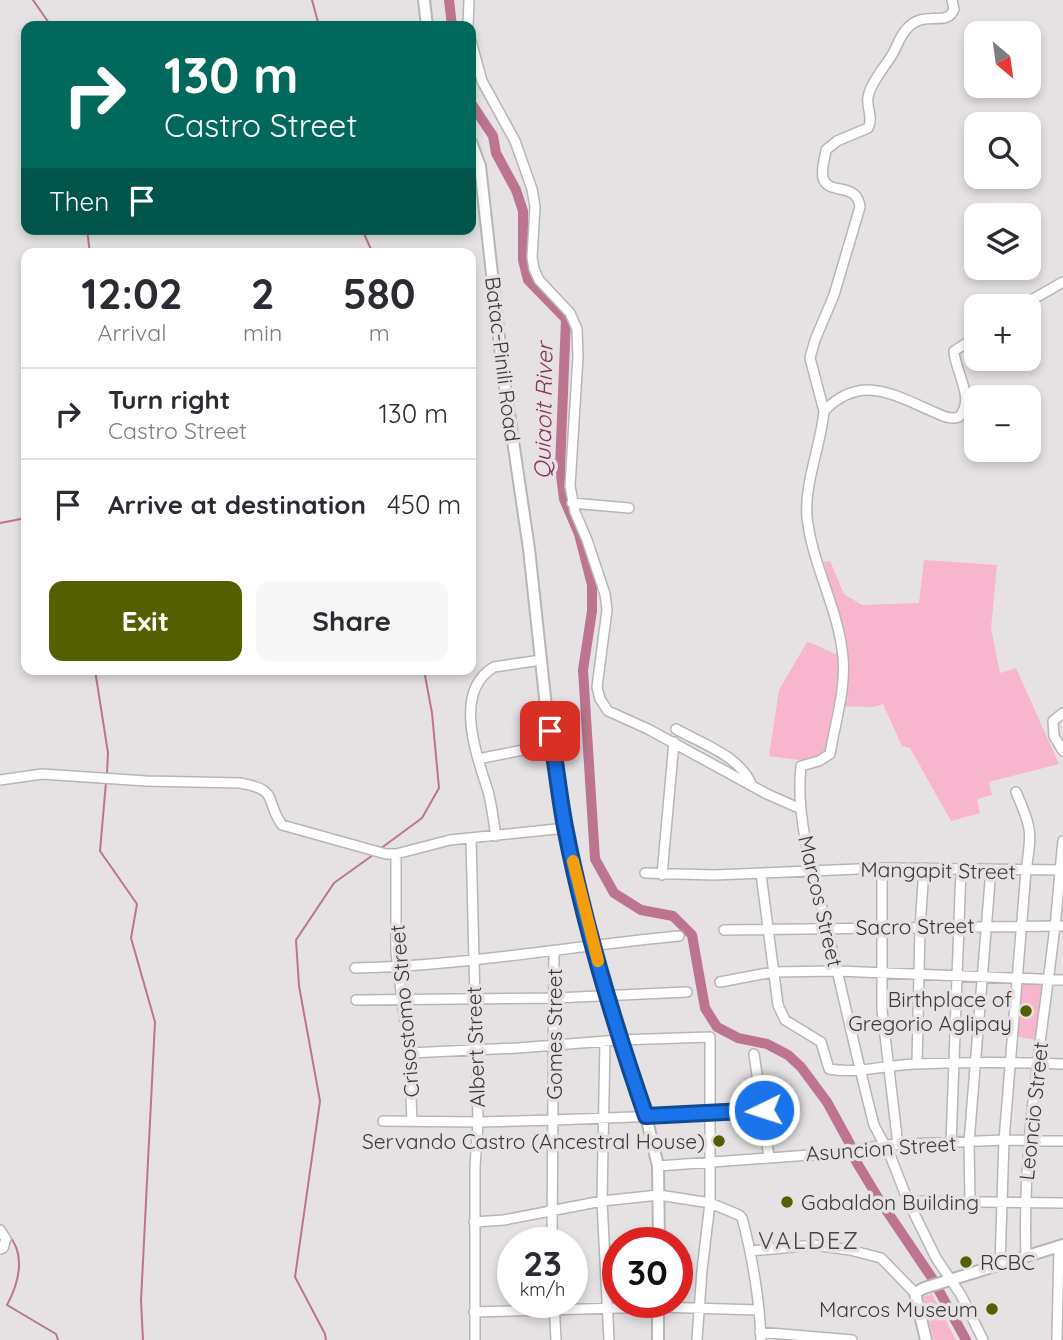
<!DOCTYPE html>
<meta charset="utf-8">
<style>
:root{--surface:#fff;--page:#f7f7f7;--text:#2b2b33;--muted:#7c7c81;--line:#e1e1e2;--accent:#545f00}
body{margin:0;font-family:Quicksand,sans-serif;background:var(--page);color:var(--text);height:100vh;display:flex;flex-direction:column;font-size:26px;white-space:nowrap}
*{box-sizing:border-box;margin:0}
p{font-size:23px;color:var(--muted)}
.icon{flex:none;width:38px;height:38px;fill:none;stroke:currentColor;stroke-width:2;stroke-linecap:round;stroke-linejoin:round}
.map{position:relative;flex:1;overflow:hidden}
.side{position:absolute;left:21px;top:248px;width:455px;height:427px;display:flex;flex-direction:column;background:var(--surface);border-radius:14px;box-shadow:0 4px 10px #0003}
.side>*{flex:none}
.guide{position:absolute;left:21px;top:21px;width:455px;height:214px;border-radius:14px;box-shadow:0 4px 10px #0003;background:#00695c;color:#fff;overflow:hidden}
.needle{width:46px;rotate:151deg}
.tools{position:absolute;left:964px;top:21px;display:grid;gap:14px}
.tools a{display:grid;place-items:center;width:77px;height:77px;border-radius:14px;background:var(--surface);box-shadow:0 4px 10px #0003;font-size:35px}
.speed{position:absolute;left:497px;top:1227px;display:flex;gap:14px;font-size:35px;font-weight:700;text-align:center}
.speed>*{display:grid;place-content:center;width:91px;height:91px;border-radius:50%;background:var(--surface);box-shadow:0 4px 10px #0003;line-height:1}
.speed small{font-size:18px;font-weight:400}
.speed .limit{border:10px solid #d22;background:#fff;color:#111}
.pin{position:absolute;display:grid;place-items:center;width:60px;height:60px;color:#fff;margin:-30px;border-radius:14px;box-shadow:0 4px 10px #0006}
.me{position:absolute;width:77px;margin:-38px;rotate:266deg;stroke-linejoin:round;filter:drop-shadow(0 0 5px #0008)}
.turn{display:flex;align-items:center;gap:24px;height:147px;padding:0 28px;font-size:32px}
.turn .icon{width:91px;height:91px;stroke-width:2.5}
.turn b{display:block;font-size:49px;line-height:60px}
.then{display:flex;align-items:center;height:66px;padding:0 28px;background:#0003;gap:14px;font-size:26px}
.eta{display:flex;justify-content:space-evenly;align-items:center;height:119px;text-align:center}
.eta b{font-size:42px;font-weight:700;line-height:49px}
.cta{display:flex;gap:14px;margin-top:auto;padding:14px 28px}
.cta a{flex:1;height:80px;border-radius:14px;background:var(--accent);color:#fff;font-size:28px;font-weight:700;line-height:80px;text-align:center}
.cta a+a{background:var(--page);color:var(--text)}
ul{padding:0;list-style:none}
li{display:flex;align-items:center;gap:21px;height:91px;padding:0 28px;border-top:2px solid var(--line)}
li div{flex:1}
li b{display:block;font-size:26px}
li em{font-style:normal}
.map>svg:first-child{display:block}
</style>
<div class="map">
<svg width="1063" height="1340" viewBox="0 0 1063 1340">
<rect width="100%" height="100%" fill="#e6e2e3"/>
<path fill="#f8b5ce" d="M 924,560 L 997,565 L 991,628 L 1000,673 L 1016,668 L 1059,764 L 989,782 L 992,795 L 977,799 L 980,813 L 951,821 L 910,748 L 902,746 L 883,704 L 874,707 L 833,706 L 825,755 L 806,761 L 769,756 L 779,690 L 807,642 C 822,645 829,655 844,655 L 824,562 L 830,561 L 844,594 L 862,605 L 919,603 Z
M 1021,982 L 1044,982 L 1036,1040 L 1016,1036 Z
M 932,1294 L 956,1340 L 934,1340 L 923,1297 Z"/>
<g fill="none" stroke-linecap="round" stroke-linejoin="round">
<path stroke="#bc7490" stroke-width="2" d="M 33,0 L 51,26
M 312,0 L 319,26
M 87,229 L 90,254
M 362,229 L 373,254
M 0,523 L 26,518
M 95,670 L 108,753 L 107,773
M 106,782 L 100,851 L 137,904 L 131,938 L 155,1022 L 141,1301 L 143,1340
M 380,849 L 422,818 L 439,788 L 432,713 L 424,670
M 8,1235 C 27,1254 18,1285 7,1305 L 56,1334 L 58,1340
M 326,1340 L 325,1334 L 295,1277 L 320,1101 L 299,986 L 296,940 L 334,883 L 373,855"/>
<path stroke="#bc7490" stroke-width="10" d="M 449,0 L 452,26
M 471,103 L 493,136 L 496,153 L 516,190 L 523,211 L 523,260 L 528,280 L 566,319 L 560,467 L 564,499 L 579,534 L 592,585 L 592,611 L 583,670 L 595,859 L 614,893 L 641,910 L 673,916 L 692,935 L 705,1008 L 717,1027 L 738,1038 L 767,1044 L 788,1055 L 801,1067 L 827,1102 L 850,1144 L 854,1158 L 880,1201 L 932,1278 L 966,1340"/>
<g stroke="#b8b5b6" stroke-width="12">
<path id="minor" d="M 468,26 L 469,0
M 471,41 L 482,81 L 515,141 L 532,189 L 535,207 L 532,257 L 534,269 L 539,280 L 570,313 L 577,329 L 578,357 L 570,486 L 575,512 L 587,540 L 605,594 L 607,610 L 597,687 L 600,699 L 608,711 L 648,729 L 767,794 L 801,809
M 1021,306 L 1063,282
M 976,337 L 954,351 C 955,372 976,399 959,417 C 950,420 943,416 934,412 C 894,395 861,373 824,411 C 821,445 804,484 807,517 C 812,565 839,609 843,658 C 846,689 835,723 830,754 L 819,761 L 801,766 C 795,820 814,875 827,928 C 843,994 857,1060 874,1125 L 890,1155 L 908,1201 L 936,1258 L 961,1295 L 983,1340
M 824,411 L 810,358 L 815,340 L 834,295 L 860,207 C 857,181 828,196 823,178 C 821,169 825,158 826,150 L 837,141 L 868,128 C 874,118 866,108 868,97 C 871,82 884,68 892,55 C 897,47 899,38 905,31 C 923,7 947,29 954,9 L 952,0
M 572,503 L 629,508
M 1063,713 L 1053,721 L 1054,736 L 1063,751
M 676,729 C 702,744 741,756 752,786
M 478,759 L 523,750 L 553,747
M 0,780 L 42,774 L 146,781 L 240,783 C 280,790 264,799 282,825 L 386,854 L 396,854 L 450,840 L 566,828
M 496,836 C 493,820 492,803 487,788 C 476,754 453,691 494,667 L 541,660
M 471,838 L 478,1122 L 475,1167 L 475,1340
M 396,854 L 396,953 L 409,1053 L 412,1121
M 882,868 L 882,1010 L 898,1145
M 645,873 L 714,875 L 882,868 L 1063,870
M 761,874 L 778,1005 L 785,1020 L 821,1042 L 829,1069 C 860,1074 885,1065 916,1064 C 965,1062 1014,1062 1063,1064
M 662,875 L 674,742
M 724,930 L 1063,926
M 355,968 C 464,966 570,946 679,936
M 720,982 L 773,972 L 837,971 L 1063,980
M 356,1000 L 555,998 L 687,992
M 605,1041 L 602,1201 L 609,1340
M 409,1053 L 518,1048 L 619,1040 L 710,1037 L 710,1203 L 702,1270 L 697,1340
M 754,1054 L 769,1157
M 917,1064 L 920,928 L 924,868
M 383,1121 L 478,1122 L 554,1120 L 711,1114 L 793,1106
M 951,1143 L 961,868
M 658,1166 L 837,1153 L 884,1145 L 1004,1140 L 1063,1141
M 908,1201 L 1063,1203
M 970,1201 L 969,1142 L 991,869
M 474,1222 L 504,1220 L 602,1201 L 659,1195 L 710,1203 L 739,1215 L 742,1218 C 752,1254 760,1303 761,1340
M 0,1230 L 6,1239 L 3,1248 L 0,1249
M 552,1242 L 554,952
M 750,1251 L 814,1245 L 850,1250 L 881,1258 L 915,1293
M 1026,1256 C 1022,1144 1042,1037 1055,926 C 1058,898 1060,869 1063,841
M 1000,1264 L 1004,1140 L 1026,871 C 1032,831 1032,829 1016,792
M 554,1302 L 556,1340
M 474,1312 L 658,1307 L 758,1310
M 760,1332 L 852,1340
M 1057,1340 L 1059,1246"/>
</g>
<g stroke="#b8b5b6" stroke-width="14">
<path id="major" d="M 424,0 L 427,26
M 471,142 L 480,166 L 503,373 L 529,549 L 547,716 L 556,775 L 577,883 L 606,995 L 646,1116 L 658,1166 L 659,1242
M 658,1340 L 658,1302
M 926,1340 L 915,1293 L 924,1288 L 1063,1245"/>
</g>
<use href="#minor" stroke="#fff" stroke-width="9"/>
<use href="#major" stroke="#fff" stroke-width="10"/>
</g>
<g fill="none" stroke-linecap="round" stroke-linejoin="round">
<g stroke="#114b97" stroke-width="18">
<path id="route" d="M 550,731 C 556,763 559,795 565,827 C 584,925 613,1021 646,1116 L 764,1110"/>
</g>
<use href="#route" stroke="#1a73e8" stroke-width="12"/>
<path stroke="#f59e0b" stroke-width="12" d="M 573,861 L 598,961"/>
</g>
<g fill="#545f00" stroke="#e6e2e3" stroke-width="2.5">
<circle cx="1026" cy="1011" r="7"/>
<circle cx="719" cy="1141" r="7"/>
<circle cx="787" cy="1202" r="7"/>
<circle cx="966" cy="1262" r="7"/>
<circle cx="992" cy="1309" r="7"/>
</g>
<g text-anchor="middle" dominant-baseline="central" stroke-width="7" stroke-linejoin="round" paint-order="stroke">
<g font-size="21" fill="#3b393a" stroke="#e6e2e3">
<text transform="translate(503 359) rotate(83)">Batac-Pinili Road</text>
<text transform="translate(938 870) rotate(1)">Mangapit Street</text>
<text transform="translate(821 901) rotate(77)">Marcos Street</text>
<text transform="translate(915 926) rotate(-1)">Sacro Street</text>
<text transform="translate(404 1011) rotate(-95)">Crisostomo Street</text>
<text transform="translate(554 1034) rotate(-90)">Gomes Street</text>
<text transform="translate(475 1047) rotate(-92)">Albert Street</text>
<text transform="translate(1033 1111) rotate(-84)">Leoncio Street</text>
<text transform="translate(881 1148) rotate(-4)">Asuncion Street</text>
</g>
<g font-size="21" fill="#3b393a" stroke="#e6e2e3" text-anchor="end">
<text x="1012" y="999">Birthplace of<tspan x="1012" dy="24">Gregorio Aglipay</tspan></text>
<text x="705" y="1141">Servando Castro (Ancestral House)</text>
<text x="801" y="1202" text-anchor="start">Gabaldon Building</text>
<text x="980" y="1262" text-anchor="start">RCBC</text>
<text x="978" y="1309">Marcos Museum</text>
</g>
<g font-size="23" font-style="italic" fill="#8a325a" stroke="#e6e2e3">
<text transform="translate(543 411) rotate(-89)">Quiaoit River</text>
</g>
<g font-size="24" letter-spacing="2" fill="#484546" stroke="#e6e2e3">
<text x="809" y="1240">VALDEZ</text>
</g>
</g>
</svg>
<div class="tools">
<a><svg class="needle" viewBox="-14 -14 28 28"><path d="M0-13l5 13h-10z" fill="#e53935"/><path d="M0 13l5-13h-10z" fill="#7c7c81"/></svg></a>
<a><svg class="icon" aria-label="search" viewBox="0 0 24 24"><circle cx="10" cy="10" r="6"/><path d="M15 15l6 6"/></svg></a>
<a><svg class="icon" aria-label="layers" viewBox="0 0 24 24"><path d="M12 4l9 5-9 5-9-5zM3 14l9 5 9-5"/></svg></a>
<a>+</a>
<a>−</a>
</div>
<div class="speed"><div>23<small>km/h</small></div><div class="limit">30</div></div>
<div class="pin" style="left:550px;top:731px;background:#d93025"><svg class="icon" aria-label="arrive" viewBox="0 0 24 24"><path d="M6 21V4h12l-3 4 3 4H6"/></svg></div>
<svg class="me" style="left:764px;top:1110px" viewBox="-20 -20 40 40"><circle r="17" fill="#1a73e8" stroke="#fff" stroke-width="3"/><path d="M0-11L8 9 0 5-8 9z" fill="#fff"/></svg>
<div class="guide">
<div class="turn"><svg class="icon" aria-label="right" viewBox="0 0 24 24"><path d="M7 20v-9h11M14 6l5 5-5 5"/></svg><div><b>130 m</b>Castro Street</div></div>
<div class="then">Then<svg class="icon" aria-label="arrive" viewBox="0 0 24 24"><path d="M6 21V4h12l-3 4 3 4H6"/></svg></div>
</div>
<section class="side">
<div class="eta">
<div><b>12:02</b><p>Arrival</p></div>
<div><b>2</b><p>min</p></div>
<div><b>580</b><p>m</p></div>
</div>
<ul>
<li><svg class="icon" aria-label="right" viewBox="0 0 24 24"><path d="M7 20v-9h11M14 6l5 5-5 5"/></svg><div><b>Turn right</b><p>Castro Street</p></div><em>130 m</em></li>
<li><svg class="icon" aria-label="arrive" viewBox="0 0 24 24"><path d="M6 21V4h12l-3 4 3 4H6"/></svg><div><b>Arrive at destination</b></div><em>450 m</em></li>
</ul>
<div class="cta"><a>Exit</a><a>Share</a></div>
</section>
</div>
